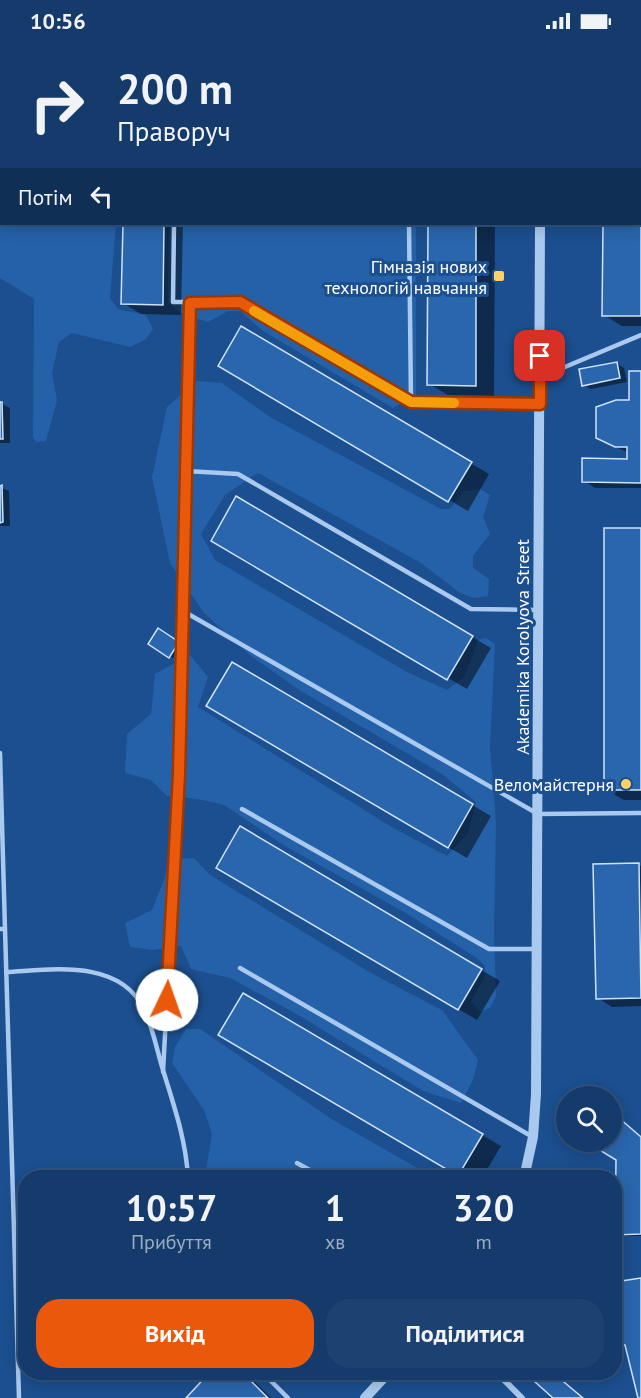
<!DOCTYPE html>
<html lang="uk">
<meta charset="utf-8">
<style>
:root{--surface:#143b6b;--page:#1d4271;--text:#f1f3f6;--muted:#9dadc1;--line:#33557e;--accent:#ea580c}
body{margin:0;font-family:"PT Sans",sans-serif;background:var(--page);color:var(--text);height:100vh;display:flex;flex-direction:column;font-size:22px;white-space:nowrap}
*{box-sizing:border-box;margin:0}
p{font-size:20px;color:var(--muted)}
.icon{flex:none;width:33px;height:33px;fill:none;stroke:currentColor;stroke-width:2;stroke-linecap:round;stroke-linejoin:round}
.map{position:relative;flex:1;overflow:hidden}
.panel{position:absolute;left:18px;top:1128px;width:604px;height:210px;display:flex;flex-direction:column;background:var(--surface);border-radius:24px;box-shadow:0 3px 15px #0003,0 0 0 2px var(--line)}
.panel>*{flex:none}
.hud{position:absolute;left:0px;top:0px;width:642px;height:183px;box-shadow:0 3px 15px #0003,0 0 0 2px var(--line);background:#143b6b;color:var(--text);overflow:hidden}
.tools{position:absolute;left:556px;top:1044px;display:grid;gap:12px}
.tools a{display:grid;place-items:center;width:66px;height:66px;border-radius:50%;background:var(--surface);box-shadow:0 3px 15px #0003,0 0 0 2px var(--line);font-size:30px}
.pin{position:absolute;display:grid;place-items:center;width:51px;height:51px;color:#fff;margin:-26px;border-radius:12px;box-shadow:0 3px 9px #0006}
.me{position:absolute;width:66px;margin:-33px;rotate:3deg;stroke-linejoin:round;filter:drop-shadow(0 0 4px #0008)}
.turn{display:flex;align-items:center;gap:21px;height:126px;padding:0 18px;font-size:27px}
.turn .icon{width:78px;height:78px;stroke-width:2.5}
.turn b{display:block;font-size:42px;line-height:51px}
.then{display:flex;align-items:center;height:57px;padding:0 18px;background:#0003;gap:12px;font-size:22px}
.eta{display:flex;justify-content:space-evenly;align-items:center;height:102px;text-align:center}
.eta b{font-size:36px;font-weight:800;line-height:42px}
.button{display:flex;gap:12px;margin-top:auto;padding:12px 18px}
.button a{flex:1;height:69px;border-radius:24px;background:var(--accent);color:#fff;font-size:24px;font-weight:800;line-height:69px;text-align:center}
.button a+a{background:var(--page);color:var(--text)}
.status{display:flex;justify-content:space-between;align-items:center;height:42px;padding:0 30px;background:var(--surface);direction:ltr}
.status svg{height:16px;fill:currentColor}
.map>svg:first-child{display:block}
</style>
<div class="status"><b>10:56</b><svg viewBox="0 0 49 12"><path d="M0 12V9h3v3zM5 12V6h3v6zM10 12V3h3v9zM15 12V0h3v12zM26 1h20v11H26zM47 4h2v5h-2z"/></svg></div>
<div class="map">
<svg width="641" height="1356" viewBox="0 0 641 1356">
<rect width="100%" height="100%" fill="#1b4f8f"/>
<path fill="#2461a8" d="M 0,114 L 2,182 L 116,182 L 110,256 L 118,267 L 146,273 L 153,287 L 146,297 L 130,305 L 72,291 L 59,300 L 52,331 L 57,358 L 46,399 L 36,400 L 33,395 L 34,257 L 0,236 Z
M 169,182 L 416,182 L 416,353 L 393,366 L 263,289 L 240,269 L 228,269 L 208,280 L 182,272 L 168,261 Z
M 197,339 L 222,341 L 270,375 L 441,467 L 450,467 L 464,449 L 480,447 L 490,453 L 483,475 L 490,492 L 473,514 L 473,526 L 489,537 L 488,554 L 474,556 L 460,551 L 421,521 L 258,431 L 225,453 L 201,492 L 215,518 L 407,630 L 447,648 L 464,635 L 478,598 L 486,596 L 495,602 L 490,705 L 496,781 L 494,890 L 496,954 L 490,966 L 480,970 L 471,959 L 484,936 L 485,924 L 477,916 L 404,870 L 285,804 L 224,763 L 198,757 L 167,754 L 151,738 L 125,731 L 127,692 L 151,672 L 155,632 L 190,613 L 208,635 L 198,665 L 395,787 L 447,814 L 468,791 L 476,760 L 442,732 L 296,646 L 250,613 L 204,571 L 170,521 L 152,435 L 167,365 Z
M 194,816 L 210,833 L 371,931 L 442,968 L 478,1018 L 473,1038 L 461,1061 L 423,1049 L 295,971 L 230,936 L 191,927 L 181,904 L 153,908 L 130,905 L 125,881 L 152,868 L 164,838 L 169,817 Z
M 186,987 L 200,987 L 330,1076 L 433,1135 L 205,1135 L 212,1092 L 204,1068 L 172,1021 L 175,1005 Z"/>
<path fill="#0007" d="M 640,37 L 641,284 L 622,284 L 604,273 L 604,182 L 640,182 Z
M 124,182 L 183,182 L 181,273 L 141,272 L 123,261 Z
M 429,182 L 495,182 L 494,354 L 448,353 L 429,342 Z
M 241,286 L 489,432 L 468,469 L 220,323 Z
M 616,321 L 624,326 L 627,340 L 591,347 L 584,343 Z
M 641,331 L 641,446 L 595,446 L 584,439 L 629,419 L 629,411 L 609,402 Z
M 0,361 L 10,366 L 10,401 L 0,401 Z
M 0,445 L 9,449 L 10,484 L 0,484 Z
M 237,457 L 491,606 L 467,647 L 213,498 Z
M 641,488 L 641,758 L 624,758 L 605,747 Z
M 159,589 L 181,603 L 173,616 L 150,602 Z
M 232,622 L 491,774 L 467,816 L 208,664 Z
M 241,786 L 500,939 L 477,978 L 218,825 Z
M 639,823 L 641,824 L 641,964 L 612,965 L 598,956 Z
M 244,953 L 501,1104 L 482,1136 L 463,1136 L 220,993 Z
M 612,1089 L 641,1095 L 641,1194 L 615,1194 L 618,1117 L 600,1107 L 605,1100 L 612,1100 Z
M 213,1330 L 245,1330 L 271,1356 L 188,1356 Z"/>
<path fill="#2a66ad" stroke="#cfe3fa" stroke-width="1.5" d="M 0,35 L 2,35 L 2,77 L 0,77 Z
M 641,35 L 641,274 L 602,274 L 603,182 L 640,182 Z
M 123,182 L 164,182 L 163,263 L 121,262 Z
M 428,182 L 476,182 L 476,344 L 427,343 Z
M 241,284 L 472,420 L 448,460 L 218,324 Z
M 617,320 L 620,336 L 582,344 L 579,327 Z
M 629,329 L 641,329 L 641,441 L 582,440 L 582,416 L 627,417 L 627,405 L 615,405 L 596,396 L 596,365 L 616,358 L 629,358 Z
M 0,360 L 2,360 L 3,397 L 0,397 Z
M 2,443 L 3,480 L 0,481 L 0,444 Z
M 236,454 L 473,594 L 447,638 L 211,499 Z
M 604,486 L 641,486 L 641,748 L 604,748 Z
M 158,586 L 179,600 L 169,616 L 148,602 Z
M 232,620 L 473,762 L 448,806 L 206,664 Z
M 240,784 L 482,927 L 458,968 L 216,826 Z
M 639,821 L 641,956 L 596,957 L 593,822 Z
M 243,951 L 483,1092 L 458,1134 L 218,993 Z
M 619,1076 L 641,1095 L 641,1192 L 615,1193 L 616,1118 L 598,1107 L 603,1100 L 612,1100 L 612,1086 Z
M 641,1236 L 641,1356 L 638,1356 L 625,1303 L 615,1303 L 615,1240 Z
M 210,1330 L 242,1330 L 268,1356 L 186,1356 Z
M 524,1330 L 552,1330 L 583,1356 L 553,1356 Z"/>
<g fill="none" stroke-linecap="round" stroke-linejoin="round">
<path stroke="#a9c9ee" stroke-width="4.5" d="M 97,2 L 97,0
M 0,91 L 2,91
M 409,182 L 411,360
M 190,260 L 240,260 L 411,360 L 538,362
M 541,335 L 641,293
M 186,429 L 238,432 L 471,567 L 536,568
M 183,569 L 538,772 L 641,771
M 0,711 L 5,887
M 242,767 L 489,907 L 537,907
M 0,887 L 5,887 L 19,1356
M 240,926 L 531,1094
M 6,930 C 51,928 119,916 144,967 C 153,986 157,1009 163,1028 C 174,1064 186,1098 188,1136
M 163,1030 L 179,732 L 190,260 L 173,260 L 174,182
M 297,1121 L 324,1136
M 262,1330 L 288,1356"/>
<path stroke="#a9c9ee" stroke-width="6" d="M 496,1330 L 522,1356"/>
<path stroke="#a9c9ee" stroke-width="10" d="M 539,0 L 539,2
M 524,1136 L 533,1095 L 536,1052 L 540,182
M 365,1356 L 389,1330"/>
</g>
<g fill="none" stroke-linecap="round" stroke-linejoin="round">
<g stroke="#983908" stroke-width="15">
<path id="route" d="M 167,958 L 179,732 L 190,261 L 240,260 L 411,360 L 540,362 L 540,314"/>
</g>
<use href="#route" stroke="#ea580c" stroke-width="10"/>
<path stroke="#f59e0b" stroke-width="10" d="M 254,269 L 411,360 L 454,361"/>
</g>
<g fill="#ffd166" stroke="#1b4f8f" stroke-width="2">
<rect x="493" y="228" width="12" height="12" rx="3"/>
<circle cx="626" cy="742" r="6"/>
</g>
<g text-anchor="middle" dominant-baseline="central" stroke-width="6" stroke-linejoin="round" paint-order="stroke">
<g font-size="18" fill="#fff" stroke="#1b4f8f" text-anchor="end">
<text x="487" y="224">Гімназія нових<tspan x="487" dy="21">технологій навчання</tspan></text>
<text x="614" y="742">Веломайстерня</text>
</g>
<g font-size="18" fill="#fff" stroke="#1b4f8f">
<text transform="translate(522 605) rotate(-90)">Akademika Korolyova Street</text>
</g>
</g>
</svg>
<div class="tools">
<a><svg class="icon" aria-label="search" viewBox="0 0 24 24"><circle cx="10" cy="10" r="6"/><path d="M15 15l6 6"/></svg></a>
</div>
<div class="pin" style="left:540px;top:314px;background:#d93025"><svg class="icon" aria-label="arrive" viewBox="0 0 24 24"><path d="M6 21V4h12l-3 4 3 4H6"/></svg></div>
<svg class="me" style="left:167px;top:958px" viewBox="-20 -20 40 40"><circle r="19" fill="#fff"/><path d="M0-13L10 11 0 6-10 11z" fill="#ea580c"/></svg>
<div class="hud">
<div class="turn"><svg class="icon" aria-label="right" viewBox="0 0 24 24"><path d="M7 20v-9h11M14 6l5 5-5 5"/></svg><div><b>200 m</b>Праворуч</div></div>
<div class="then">Потім<svg class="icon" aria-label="left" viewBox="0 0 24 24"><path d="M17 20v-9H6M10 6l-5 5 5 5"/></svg></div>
</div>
<section class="panel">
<div class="eta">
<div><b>10:57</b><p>Прибуття</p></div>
<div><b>1</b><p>хв</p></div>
<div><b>320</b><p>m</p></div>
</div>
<div class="button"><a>Вихід</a><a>Поділитися</a></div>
</section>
</div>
